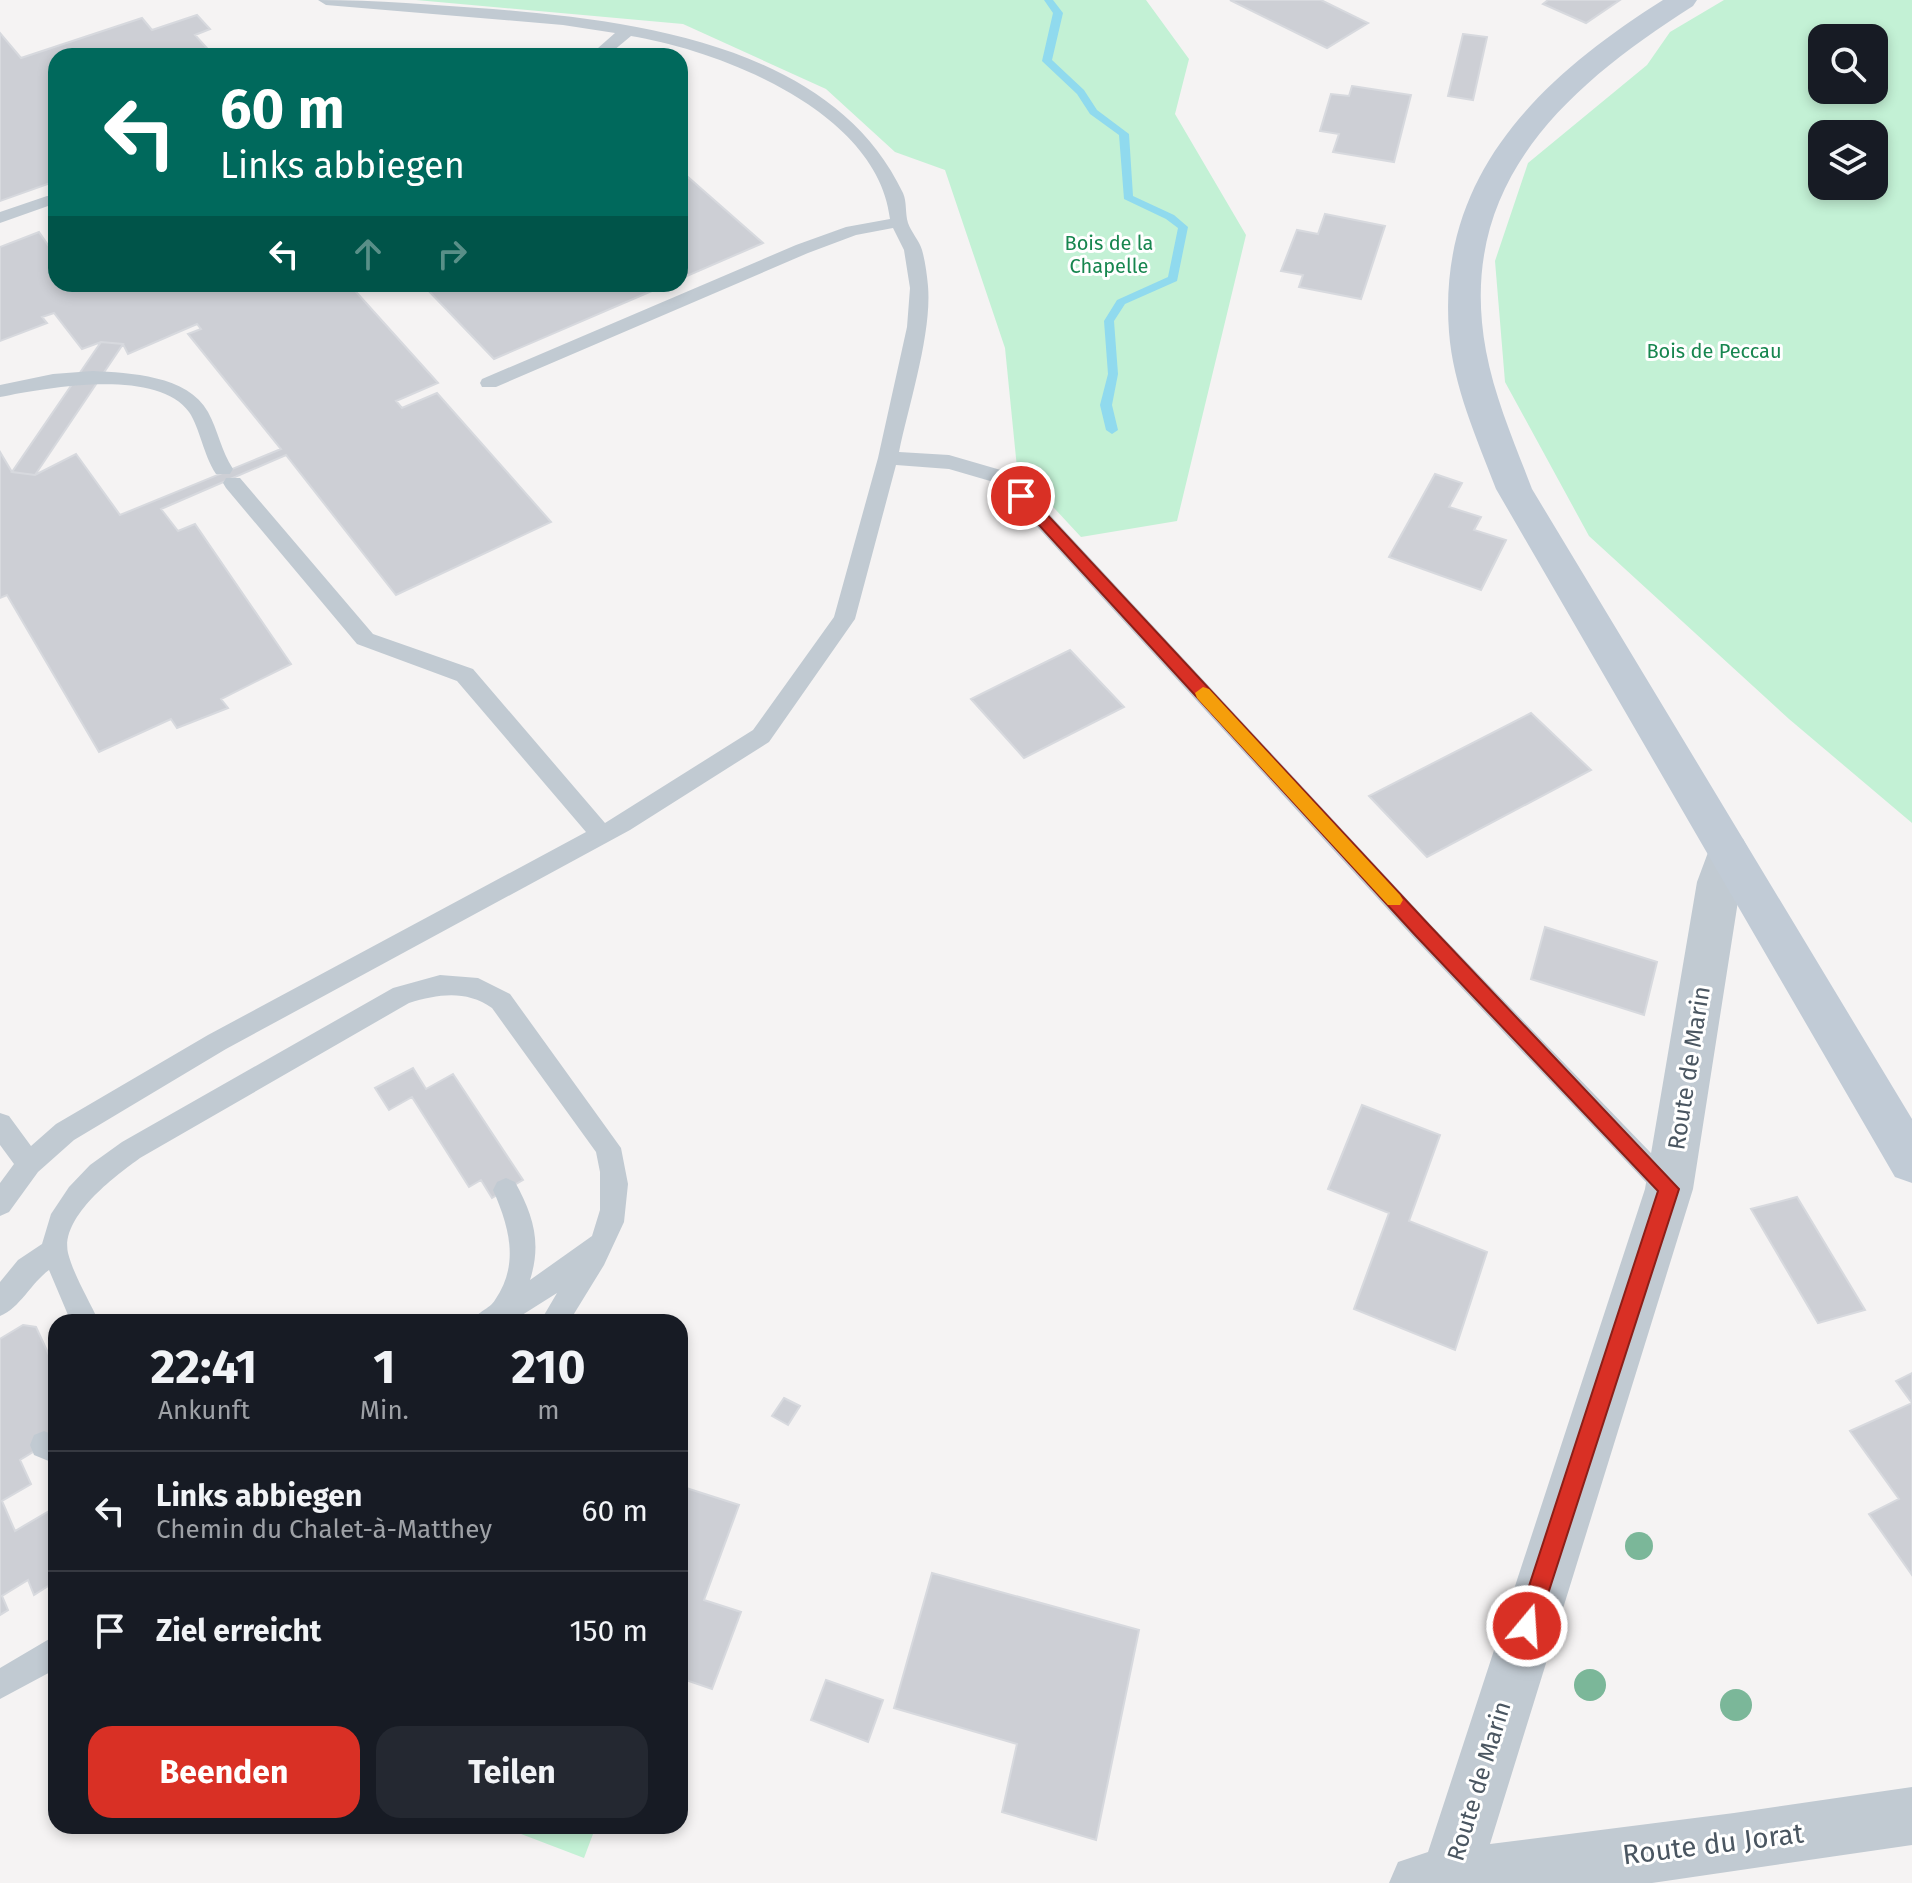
<!DOCTYPE html>
<html lang="de">
<meta charset="utf-8">
<style>
:root{--surface:#171b24;--page:#242831;--text:#f1f3f6;--muted:#9ea1a6;--line:#363941;--accent:#d93025}
body{margin:0;font-family:"Fira Sans",sans-serif;background:var(--page);color:var(--text);height:100vh;display:flex;flex-direction:column;font-size:30px;white-space:nowrap}
*{box-sizing:border-box;margin:0}
p{font-size:26px;color:var(--muted)}
.icon{flex:none;width:44px;height:44px;fill:none;stroke:currentColor;stroke-width:2;stroke-linecap:round;stroke-linejoin:round}
.map{position:relative;flex:1;overflow:hidden}
.side{position:absolute;left:48px;top:1314px;width:640px;height:520px;display:flex;flex-direction:column;background:var(--surface);border-radius:24px;box-shadow:0 4px 12px #0003}
.side>*{flex:none}
.guide{position:absolute;left:48px;top:48px;width:640px;height:244px;border-radius:24px;box-shadow:0 4px 12px #0003;background:#00695c;color:#fff;overflow:hidden}
.tools{position:absolute;left:1808px;top:24px;display:grid;gap:16px}
.tools a{display:grid;place-items:center;width:80px;height:80px;border-radius:16px;background:var(--surface);box-shadow:0 4px 12px #0003;font-size:40px}
.pin{position:absolute;display:grid;place-items:center;width:68px;height:68px;color:#fff;margin:-34px;border:4px solid #fff;border-radius:50%;box-shadow:0 2px 8px #0007}
.me{position:absolute;width:88px;margin:-44px;rotate:18deg;stroke-linejoin:round;filter:drop-shadow(0 0 6px #0008)}
.turn{display:flex;align-items:center;gap:28px;height:168px;padding:0 40px;font-size:36px}
.turn .icon{width:104px;height:104px;stroke-width:2.5}
.turn b{display:block;font-size:56px;line-height:68px}
.lanes{display:flex;align-items:center;height:76px;padding:0 40px;background:#0003;justify-content:center;gap:40px;direction:ltr}
.lanes .off{opacity:.35}
.eta{display:flex;justify-content:space-evenly;align-items:center;height:136px;text-align:center}
.eta b{font-size:48px;font-weight:700;line-height:56px}
.primary-button{display:flex;gap:16px;margin-top:auto;padding:16px 40px}
.primary-button a{flex:1;height:92px;border-radius:24px;background:var(--accent);color:#fff;font-size:32px;font-weight:700;line-height:92px;text-align:center}
.primary-button a+a{background:var(--page);color:var(--text)}
ul{padding:0;list-style:none}
li{display:flex;align-items:center;gap:24px;height:120px;padding:0 40px;border-top:2px solid var(--line)}
li div{flex:1}
li b{display:block;font-size:30px}
li em{font-style:normal}
.map>svg:first-child{display:block}
</style>
<div class="map">
<svg width="1912" height="1883" viewBox="0 0 1912 1883">
<rect width="100%" height="100%" fill="#f5f3f3"/>
<path fill="#c3f1d5" fill-rule="evenodd" d="M 416,0 L 1146,0 L 1189,59 L 1175,114 L 1246,235 L 1177,521 L 1081,537 L 1017,468 L 1005,348 L 945,170 L 895,152 L 826,89 L 683,24 Z
M 1724,0 L 1912,0 L 1912,823 L 1789,719 L 1589,536 L 1505,382 L 1495,261 L 1528,163 L 1647,65 L 1670,32 ZM 1874,38 L 1874,90 L 1822,90 L 1822,38 ZM 1874,134 L 1874,186 L 1822,186 L 1822,134 Z
M 500,1826 L 596,1826 L 584,1858 Z"/>
<g fill="none" stroke-linecap="round" stroke-linejoin="round">
<path fill="#90daee" fill-rule="evenodd" d="M 1044,0 L 1053,0 L 1063,13 L 1052,60 L 1084,90 L 1097,110 L 1129,134 L 1133,196 L 1174,215 L 1188,227 L 1177,281 L 1125,304 L 1114,321 L 1118,374 L 1112,405 L 1118,430 L 1112,434 L 1106,430 L 1100,405 L 1108,374 L 1104,321 L 1117,300 L 1168,277 L 1178,228 L 1166,219 L 1124,199 L 1119,135 L 1090,114 L 1077,94 L 1042,61 L 1053,13 Z"/>
</g>
<path fill="#cdcfd5" stroke="#d7d9de" stroke-width="2" d="M 1230,0 L 1321,0 L 1368,23 L 1327,48 Z
M 1548,0 L 1620,0 L 1586,23 L 1543,4 Z
M 197,15 L 210,29 L 195,35 L 214,56 L 56,56 L 56,181 L 0,201 L 0,33 L 21,58 L 142,18 L 152,30 Z
M 1463,34 L 1487,37 L 1473,100 L 1448,96 Z
M 1352,86 L 1411,95 L 1394,162 L 1333,152 L 1339,134 L 1320,131 L 1331,94 L 1349,96 Z
M 680,170 L 763,243 L 680,279 Z
M 1325,214 L 1385,226 L 1361,299 L 1299,287 L 1303,275 L 1281,271 L 1297,230 L 1318,234 Z
M 39,232 L 48,245 L 56,243 L 56,284 L 349,284 L 438,383 L 396,401 L 402,408 L 437,393 L 551,522 L 396,595 L 286,455 L 161,509 L 178,531 L 195,524 L 291,664 L 221,699 L 228,708 L 177,728 L 171,719 L 99,752 L 7,595 L 0,598 L 0,452 L 12,472 L 35,475 L 76,454 L 120,515 L 281,449 L 188,334 L 201,329 L 197,324 L 128,354 L 123,344 L 101,342 L 82,349 L 54,313 L 42,317 L 47,323 L 0,341 L 0,247 Z
M 422,284 L 668,284 L 494,359 Z
M 101,342 L 123,344 L 35,475 L 12,472 Z
M 1435,474 L 1462,483 L 1449,507 L 1481,517 L 1474,530 L 1506,540 L 1481,590 L 1389,557 Z
M 1070,650 L 1124,707 L 1024,758 L 971,699 Z
M 1531,713 L 1591,770 L 1427,857 L 1369,796 Z
M 1545,927 L 1657,962 L 1644,1015 L 1531,979 Z
M 413,1068 L 426,1089 L 453,1074 L 523,1180 L 492,1198 L 481,1180 L 469,1187 L 412,1097 L 389,1110 L 375,1088 Z
M 1362,1105 L 1440,1135 L 1409,1221 L 1487,1252 L 1455,1350 L 1354,1309 L 1389,1213 L 1328,1189 Z
M 1797,1197 L 1865,1310 L 1818,1323 L 1751,1209 Z
M 23,1325 L 36,1327 L 56,1370 L 56,1438 L 20,1460 L 31,1484 L 2,1501 L 15,1531 L 56,1507 L 56,1581 L 34,1595 L 28,1580 L 2,1596 L 8,1610 L 0,1615 L 0,1339 Z
M 1912,1373 L 1912,1403 L 1896,1381 Z
M 784,1398 L 800,1406 L 788,1425 L 772,1416 Z
M 1912,1403 L 1912,1575 L 1869,1514 L 1899,1499 L 1850,1431 Z
M 680,1486 L 739,1505 L 704,1600 L 741,1612 L 712,1689 L 680,1678 Z
M 932,1573 L 1139,1630 L 1096,1840 L 1002,1812 L 1017,1744 L 894,1708 Z
M 826,1680 L 883,1700 L 868,1742 L 811,1720 Z"/>
<g fill="none" stroke-linecap="round" stroke-linejoin="round">
<path fill="#c1cad2" fill-rule="evenodd" d="M 318,0 C 377,0 435,5 493,9 C 636,21 833,45 903,193 C 907,202 905,213 908,223 C 911,232 919,240 922,250 C 925,260 927,275 928,286 C 932,333 909,404 899,452 L 949,455 L 1011,473 L 1430,924 L 1678,1181 L 1682,1189 L 1678,1197 L 1669,1201 L 1660,1197 L 1414,938 L 997,483 L 949,469 L 896,465 L 855,619 L 769,742 L 630,830 L 226,1049 L 74,1140 L 38,1172 L 9,1212 L 0,1216 L 0,1183 L 14,1164 L 0,1145 L 0,1113 L 9,1116 L 31,1146 L 56,1124 L 208,1035 L 586,832 L 457,681 L 357,644 L 226,488 L 223,483 L 226,478 L 240,478 L 373,634 L 473,669 L 605,823 L 753,730 L 834,617 L 878,458 L 907,327 L 910,288 L 904,250 L 893,228 L 856,235 L 808,253 L 496,387 L 482,387 L 480,383 L 482,379 L 796,245 L 846,227 L 890,219 C 878,112 722,51 631,36 L 607,56 L 589,56 L 615,33 L 563,25 L 326,5 Z
M 47,196 L 56,197 L 56,207 L 48,206 L 0,223 L 0,212 Z
M 93,371 C 129,373 188,375 208,412 C 218,430 221,451 233,469 L 230,474 L 216,474 C 203,454 200,428 189,412 C 157,367 45,388 0,397 L 0,385 L 53,374 Z
M 440,975 L 478,978 L 510,994 L 621,1148 L 628,1184 L 624,1222 L 604,1265 L 569,1322 L 540,1322 L 557,1293 L 511,1322 L 473,1322 C 478,1310 489,1310 495,1300 C 520,1264 509,1226 493,1190 L 497,1182 L 506,1178 L 515,1182 C 533,1215 542,1242 530,1280 L 592,1236 L 600,1210 L 600,1172 L 596,1152 L 492,1008 C 466,990 439,994 409,1003 L 140,1158 C 115,1176 60,1217 68,1253 C 74,1276 89,1300 99,1322 L 71,1322 L 49,1270 C 31,1283 20,1308 0,1316 L 0,1282 L 18,1260 L 42,1244 L 51,1214 L 69,1187 L 90,1165 L 122,1142 L 393,988 Z
M 44,1431 L 56,1436 L 56,1464 L 34,1455 L 30,1445 L 34,1435 Z
M 56,1635 L 56,1669 L 0,1699 L 0,1668 Z"/>
<path fill="#c1cad2" fill-rule="evenodd" d="M 1728,834 L 1743,839 L 1749,851 L 1741,882 L 1693,1189 L 1490,1844 L 1734,1813 L 1912,1787 L 1912,1845 L 1652,1883 L 1389,1883 L 1398,1862 L 1428,1852 L 1645,1189 L 1697,882 L 1713,839 Z"/>
<path fill="#c1cbd6" fill-rule="evenodd" d="M 1663,0 L 1697,0 L 1693,6 C 1566,87 1455,184 1486,351 C 1495,399 1515,444 1532,489 L 1912,1119 L 1912,1183 L 1895,1177 L 1496,489 C 1477,439 1453,386 1449,332 C 1437,174 1540,78 1663,0 Z"/>
</g>
<g fill="#7bb799">
<circle cx="1639" cy="1546" r="14"/>
<circle cx="1590" cy="1685" r="16"/>
<circle cx="1736" cy="1705" r="16"/>
</g>
<path fill="#d93025" stroke="#8d1f18" stroke-width="2" d="M 1021,491 L 1027,493 L 1429,925 L 1679,1189 L 1535,1634 L 1527,1637 L 1519,1634 L 1516,1626 L 1658,1191 L 1416,936 L 1016,500 L 1016,493 Z"/>
<path fill="#f59e0b" d="M 1203,687 L 1209,689 L 1400,895 L 1403,900 L 1400,905 L 1388,905 L 1197,698 L 1195,693 Z"/>
<g text-anchor="middle" dominant-baseline="central" stroke-width="6" stroke-linejoin="round" paint-order="stroke">
<g font-size="20" fill="#17864f" stroke="#fff">
<text x="1109" y="243">Bois de la<tspan x="1109" dy="23">Chapelle</tspan></text>
<text x="1714" y="351">Bois de Peccau</text>
</g>
<g font-size="24" fill="#4a5661" stroke="#fff">
<text transform="translate(1689 1068) rotate(-81)">Route de Marin</text>
<text transform="translate(1479 1781) rotate(-73)">Route de Marin</text>
</g>
<g font-size="28" fill="#4a5661" stroke="#fff">
<text transform="translate(1713 1844) rotate(-7)">Route du Jorat</text>
</g>
</g>
</svg>
<div class="tools">
<a><svg class="icon" aria-label="search" viewBox="0 0 24 24"><circle cx="10" cy="10" r="6"/><path d="M15 15l6 6"/></svg></a>
<a><svg class="icon" aria-label="layers" viewBox="0 0 24 24"><path d="M12 4l9 5-9 5-9-5zM3 14l9 5 9-5"/></svg></a>
</div>
<div class="pin" style="left:1021px;top:496px;background:#d93025"><svg class="icon" aria-label="arrive" viewBox="0 0 24 24"><path d="M6 21V4h12l-3 4 3 4H6"/></svg></div>
<svg class="me" style="left:1527px;top:1626px" viewBox="-20 -20 40 40"><circle r="17" fill="#d93025" stroke="#fff" stroke-width="3"/><path d="M0-11L8 9 0 5-8 9z" fill="#fff"/></svg>
<div class="guide">
<div class="turn"><svg class="icon" aria-label="left" viewBox="0 0 24 24"><path d="M17 20v-9H6M10 6l-5 5 5 5"/></svg><div><b>60 m</b>Links abbiegen</div></div>
<div class="lanes"><svg class="icon" aria-label="left" viewBox="0 0 24 24"><path d="M17 20v-9H6M10 6l-5 5 5 5"/></svg><svg class="icon off" aria-label="ahead" viewBox="0 0 24 24"><path d="M12 20V5M6 11l6-6 6 6"/></svg><svg class="icon off" aria-label="right" viewBox="0 0 24 24"><path d="M7 20v-9h11M14 6l5 5-5 5"/></svg></div>
</div>
<section class="side">
<div class="eta">
<div><b>22:41</b><p>Ankunft</p></div>
<div><b>1</b><p>Min.</p></div>
<div><b>210</b><p>m</p></div>
</div>
<ul>
<li><svg class="icon" aria-label="left" viewBox="0 0 24 24"><path d="M17 20v-9H6M10 6l-5 5 5 5"/></svg><div><b>Links abbiegen</b><p>Chemin du Chalet-à-Matthey</p></div><em>60 m</em></li>
<li><svg class="icon" aria-label="arrive" viewBox="0 0 24 24"><path d="M6 21V4h12l-3 4 3 4H6"/></svg><div><b>Ziel erreicht</b></div><em>150 m</em></li>
</ul>
<div class="primary-button"><a>Beenden</a><a>Teilen</a></div>
</section>
</div>
